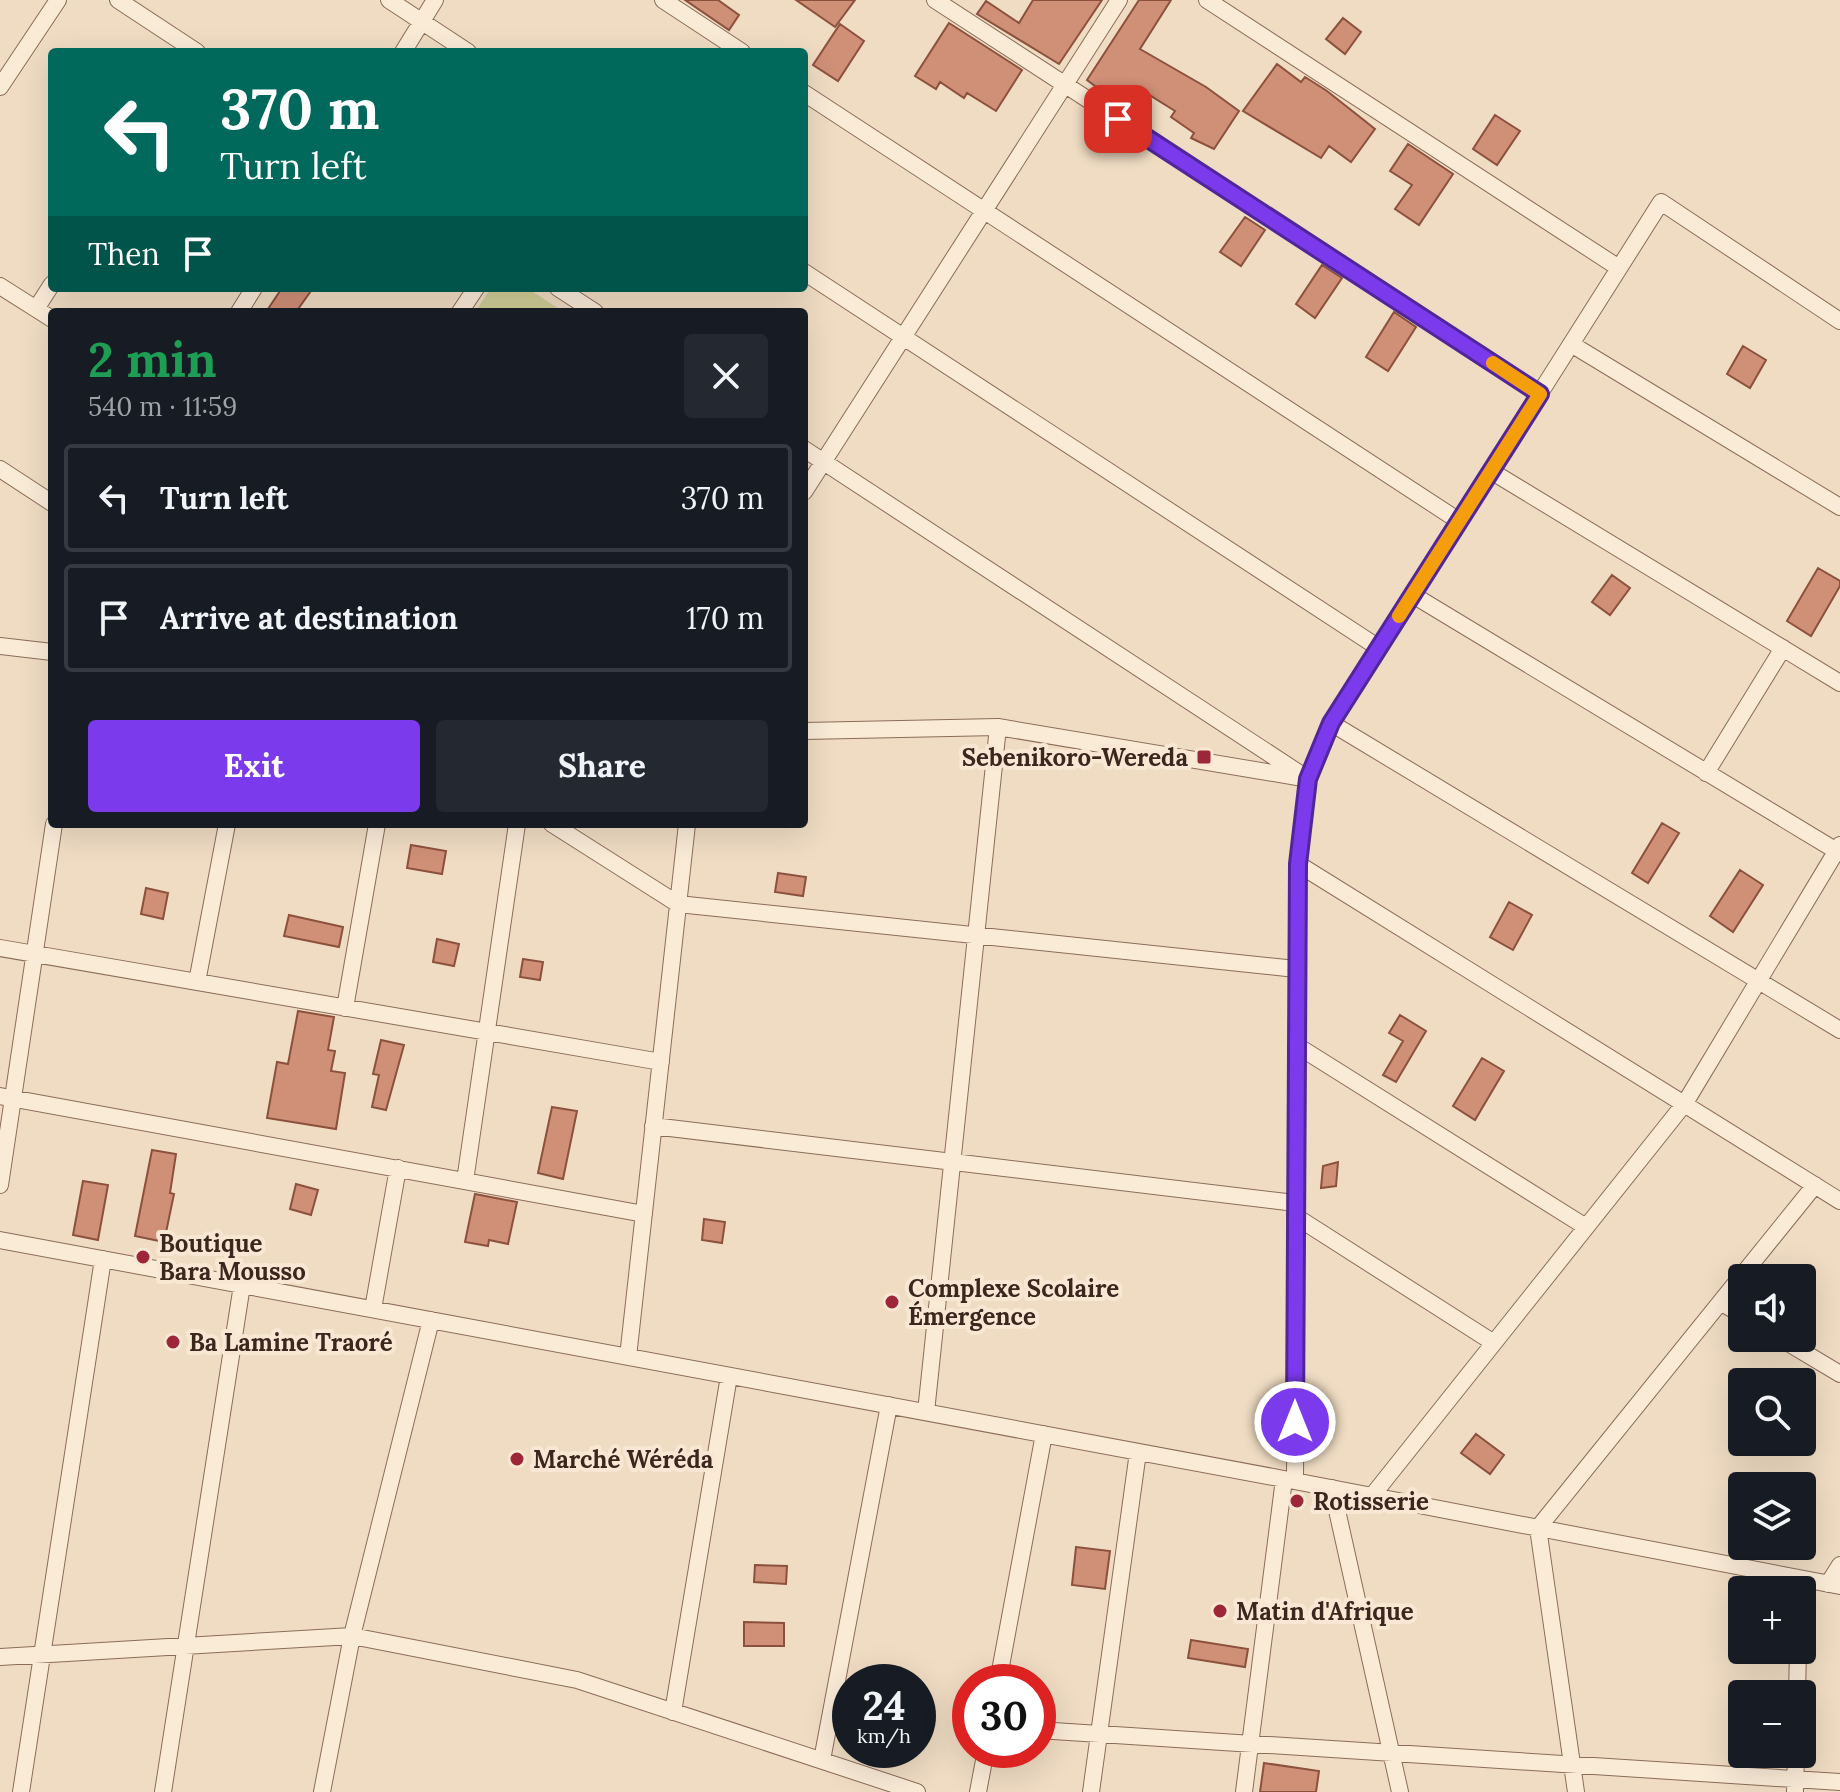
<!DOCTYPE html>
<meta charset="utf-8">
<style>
:root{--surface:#171b24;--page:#242831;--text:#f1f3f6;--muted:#9ea1a6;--line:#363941;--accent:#7c3aed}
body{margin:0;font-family:Lora,serif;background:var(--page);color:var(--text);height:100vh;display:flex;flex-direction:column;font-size:30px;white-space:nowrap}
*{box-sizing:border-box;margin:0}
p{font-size:26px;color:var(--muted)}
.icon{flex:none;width:44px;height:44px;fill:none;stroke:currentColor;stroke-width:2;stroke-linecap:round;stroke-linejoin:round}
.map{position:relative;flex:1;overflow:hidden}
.sheet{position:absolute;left:48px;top:308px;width:760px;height:520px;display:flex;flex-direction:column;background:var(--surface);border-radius:8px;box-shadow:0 8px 32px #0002}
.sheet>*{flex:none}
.top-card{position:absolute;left:48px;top:48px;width:760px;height:244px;border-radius:8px;box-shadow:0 8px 32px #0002;background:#00695c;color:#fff;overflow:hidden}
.fabs{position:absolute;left:1728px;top:1264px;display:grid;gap:16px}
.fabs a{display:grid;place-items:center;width:88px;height:88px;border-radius:8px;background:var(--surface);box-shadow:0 8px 32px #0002;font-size:40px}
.speed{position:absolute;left:832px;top:1664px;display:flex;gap:16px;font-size:40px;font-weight:700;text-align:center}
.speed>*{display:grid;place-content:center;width:104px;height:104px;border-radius:50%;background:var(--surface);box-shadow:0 8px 32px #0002;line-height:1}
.speed small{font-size:20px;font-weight:400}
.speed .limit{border:12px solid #d22;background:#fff;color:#111}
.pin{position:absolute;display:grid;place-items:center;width:68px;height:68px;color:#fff;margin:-34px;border-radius:16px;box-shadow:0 4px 12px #0006}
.me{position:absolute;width:88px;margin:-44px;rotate:0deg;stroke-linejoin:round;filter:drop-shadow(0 0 6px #0008)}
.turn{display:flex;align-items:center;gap:28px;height:168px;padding:0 40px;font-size:36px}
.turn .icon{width:104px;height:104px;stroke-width:2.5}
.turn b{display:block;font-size:56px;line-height:68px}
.then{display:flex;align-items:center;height:76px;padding:0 40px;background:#0003;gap:16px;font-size:30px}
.round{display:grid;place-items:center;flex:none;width:84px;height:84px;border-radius:8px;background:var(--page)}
.overview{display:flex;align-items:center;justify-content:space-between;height:136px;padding:0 40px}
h1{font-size:48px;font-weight:700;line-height:60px;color:#1e9e55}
.action{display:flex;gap:16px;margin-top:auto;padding:16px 40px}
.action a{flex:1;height:92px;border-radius:8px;background:var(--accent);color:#fff;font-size:32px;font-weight:700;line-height:92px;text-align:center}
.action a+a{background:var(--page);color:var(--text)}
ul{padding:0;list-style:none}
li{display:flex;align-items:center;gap:24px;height:108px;margin:0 16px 12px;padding:0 24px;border:4px solid var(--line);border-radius:8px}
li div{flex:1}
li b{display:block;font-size:30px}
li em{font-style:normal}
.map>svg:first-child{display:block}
</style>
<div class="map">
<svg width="1840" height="1792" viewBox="0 0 1840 1792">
<rect width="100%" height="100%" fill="#f0dcc3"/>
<path fill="#cfcd96" d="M 491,288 L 527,288 L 564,312 L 475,312 Z"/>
<path fill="#d08f77" stroke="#8c513d" stroke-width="2" d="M 685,0 L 718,0 L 739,15 L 729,30 Z
M 796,0 L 855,0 L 835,27 Z
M 1033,0 L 1102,0 L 1059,64 L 977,14 L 986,1 L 1019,23 Z
M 1139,0 L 1171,0 L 1140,49 L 1206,87 L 1239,111 L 1214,149 L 1191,138 L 1194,133 L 1171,117 L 1175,111 L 1146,93 L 1133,115 L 1087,80 Z
M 1343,18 L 1361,32 L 1345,54 L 1326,39 Z
M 949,23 L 1022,70 L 996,111 L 967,93 L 964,98 L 940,82 L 936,89 L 915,76 Z
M 840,24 L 864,41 L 838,81 L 813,65 Z
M 1277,64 L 1301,82 L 1305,77 L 1327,91 L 1375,129 L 1351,162 L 1329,146 L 1321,158 L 1243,111 Z
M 1495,115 L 1520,131 L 1497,165 L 1473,149 Z
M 1408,144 L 1453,174 L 1419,225 L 1395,209 L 1412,185 L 1390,171 Z
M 1245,217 L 1265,230 L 1241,266 L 1220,252 Z
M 1322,265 L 1342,278 L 1315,318 L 1296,304 Z
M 282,288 L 313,288 L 296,312 L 266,312 Z
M 1394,312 L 1416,327 L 1388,371 L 1366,357 Z
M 1743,346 L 1766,360 L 1750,388 L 1727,374 Z
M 1818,568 L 1840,581 L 1840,586 L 1811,636 L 1787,621 Z
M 1612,575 L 1630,588 L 1610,615 L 1592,602 Z
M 1662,823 L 1679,833 L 1648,883 L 1632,873 Z
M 411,845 L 446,851 L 442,874 L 407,868 Z
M 1740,870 L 1763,885 L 1733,932 L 1710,916 Z
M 778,873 L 806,877 L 803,896 L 775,892 Z
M 146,888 L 168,893 L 163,919 L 141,914 Z
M 1509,902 L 1532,915 L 1513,950 L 1490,937 Z
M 289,915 L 343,927 L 339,947 L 284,936 Z
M 437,939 L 459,944 L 454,966 L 433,962 Z
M 523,959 L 543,962 L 540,980 L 520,977 Z
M 298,1011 L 334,1017 L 328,1050 L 335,1051 L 331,1071 L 345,1073 L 336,1129 L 267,1118 L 277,1062 L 288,1064 Z
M 1400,1015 L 1426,1031 L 1396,1082 L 1383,1075 L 1403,1041 L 1389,1033 Z
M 381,1040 L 404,1045 L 386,1110 L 372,1107 L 379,1075 L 373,1074 Z
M 1482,1058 L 1504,1071 L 1475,1120 L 1453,1106 Z
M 552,1107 L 577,1111 L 563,1179 L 538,1173 Z
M 152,1150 L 176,1154 L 170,1193 L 174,1194 L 164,1242 L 135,1236 Z
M 1338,1162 L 1336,1186 L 1321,1188 L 1323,1166 Z
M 83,1181 L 108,1185 L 98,1240 L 73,1235 Z
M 296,1184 L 318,1190 L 311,1215 L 290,1209 Z
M 475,1194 L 517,1202 L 508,1244 L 489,1240 L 488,1246 L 465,1242 Z
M 704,1219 L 725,1222 L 722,1243 L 702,1240 Z
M 1476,1434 L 1504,1455 L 1490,1474 L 1461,1453 Z
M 1076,1547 L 1110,1551 L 1105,1589 L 1072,1585 Z
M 755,1565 L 787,1566 L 786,1584 L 754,1582 Z
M 744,1622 L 784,1623 L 784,1646 L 744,1646 Z
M 1191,1640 L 1248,1649 L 1245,1667 L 1188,1658 Z
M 1264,1763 L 1319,1771 L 1316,1792 L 1260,1792 Z"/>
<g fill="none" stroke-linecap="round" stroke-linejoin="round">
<g stroke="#8b6c59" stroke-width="18">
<path id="minor" d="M 118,0 L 197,52
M 389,0 L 468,52
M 663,0 L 742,52
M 935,0 L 1540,394
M 1207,0 L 1619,268
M 403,52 L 435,0
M 0,87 L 58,0
M 804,93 L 1459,521
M 804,272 L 1379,648
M 0,286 L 52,319
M 558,288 L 595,312
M 36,309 L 52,284
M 239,312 L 254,288
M 460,312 L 476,288
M 1571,344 L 1840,507
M 804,449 L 1308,779
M 0,469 L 52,503
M 1491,471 L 1840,683
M 804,492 L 1119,0
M 1413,595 L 1840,853
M 0,646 L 52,652
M 1331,723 L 1840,1030
M 804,731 L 998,727 L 1303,778
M 1706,773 L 1783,648
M 552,824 L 678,904 L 1296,969
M 1298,864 L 1840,1201
M 0,948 L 661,1062
M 197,982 L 227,824
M 345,1008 L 377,824
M 1296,1045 L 1586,1227
M 0,1096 L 644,1214
M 653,1126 L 1295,1203
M 465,1181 L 517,824
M 0,1185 L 54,824
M 1295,1216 L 1494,1343
M 0,1240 L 1284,1479 L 1840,1586
M 1722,1303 L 1742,1315
M 373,1309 L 398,1168
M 1780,1338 L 1840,1374
M 628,1357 L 687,824
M 926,1412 L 998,727
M 1295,1481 L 1298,864 L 1308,779 L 1331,723 L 1661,202 L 1840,321
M 1332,1488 L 1400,1792
M 1372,1496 L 1685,1103 L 1840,845
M 1828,1584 L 1840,1565
M 0,1657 L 352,1636 L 577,1680 L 917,1792
M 998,1682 L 1044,1434
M 1797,1694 L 1798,1650
M 673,1712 L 729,1376
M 1038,1730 L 1840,1782
M 822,1760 L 889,1405
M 21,1792 L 103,1259
M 163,1792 L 242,1285
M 322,1792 L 352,1636 L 431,1320
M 978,1792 L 986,1750
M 1091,1792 L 1138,1452
M 1244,1792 L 1284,1479
M 1576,1792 L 1538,1528 L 1815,1185
M 1795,1792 L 1796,1754"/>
</g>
<use href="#minor" stroke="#faebd7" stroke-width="16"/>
</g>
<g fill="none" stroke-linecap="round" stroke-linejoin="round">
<g stroke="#51269a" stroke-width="20">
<path id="route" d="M 1118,119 L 1540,394 L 1331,723 L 1308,779 L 1298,864 L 1295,1422"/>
</g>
<use href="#route" stroke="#7c3aed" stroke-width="14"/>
<path stroke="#f59e0b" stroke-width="14" d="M 1399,616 L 1540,394 L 1493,363"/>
</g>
<g fill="#9d2638" stroke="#f7e7d3" stroke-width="3">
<rect x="1196" y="749" width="16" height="16" rx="4"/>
<circle cx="143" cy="1257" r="8"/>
<circle cx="892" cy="1302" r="8"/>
<circle cx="173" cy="1342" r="8"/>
<circle cx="517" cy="1459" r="8"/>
<circle cx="1297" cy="1501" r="8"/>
<circle cx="1220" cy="1611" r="8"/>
</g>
<g text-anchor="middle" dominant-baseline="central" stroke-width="8" stroke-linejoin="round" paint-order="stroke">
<g font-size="24" font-weight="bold" fill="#3b271e" stroke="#f7e7d3" text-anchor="start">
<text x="1188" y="757" text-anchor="end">Sebenikoro-Wereda</text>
<text x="159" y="1243">Boutique<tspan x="159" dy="28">Bara Mousso</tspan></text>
<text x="908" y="1288">Complexe Scolaire<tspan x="908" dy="28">Émergence</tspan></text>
<text x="189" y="1342">Ba Lamine Traoré</text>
<text x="533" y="1459">Marché Wéréda</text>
<text x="1313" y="1501">Rotisserie</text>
<text x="1236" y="1611">Matin d'Afrique</text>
</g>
</g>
</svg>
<div class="fabs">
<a><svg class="icon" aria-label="sound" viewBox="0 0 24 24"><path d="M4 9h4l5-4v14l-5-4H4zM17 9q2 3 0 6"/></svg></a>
<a><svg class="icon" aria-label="search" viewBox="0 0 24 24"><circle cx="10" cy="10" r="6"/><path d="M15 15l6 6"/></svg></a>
<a><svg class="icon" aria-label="layers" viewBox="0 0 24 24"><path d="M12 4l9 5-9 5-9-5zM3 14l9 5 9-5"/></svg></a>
<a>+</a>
<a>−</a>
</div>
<div class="speed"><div>24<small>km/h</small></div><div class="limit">30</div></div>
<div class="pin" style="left:1118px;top:119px;background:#d93025"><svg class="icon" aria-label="arrive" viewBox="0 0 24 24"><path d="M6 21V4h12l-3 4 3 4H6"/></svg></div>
<svg class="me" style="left:1295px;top:1422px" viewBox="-20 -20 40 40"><circle r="17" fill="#7c3aed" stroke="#fff" stroke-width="3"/><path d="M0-11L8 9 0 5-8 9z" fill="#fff"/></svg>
<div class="top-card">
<div class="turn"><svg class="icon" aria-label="left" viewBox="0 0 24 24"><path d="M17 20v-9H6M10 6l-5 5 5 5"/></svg><div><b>370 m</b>Turn left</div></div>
<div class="then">Then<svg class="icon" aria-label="arrive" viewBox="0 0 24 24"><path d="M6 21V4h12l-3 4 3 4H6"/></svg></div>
</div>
<section class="sheet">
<div class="overview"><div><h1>2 min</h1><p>540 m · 11:59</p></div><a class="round"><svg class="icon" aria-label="close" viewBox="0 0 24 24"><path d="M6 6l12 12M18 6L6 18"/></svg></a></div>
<ul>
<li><svg class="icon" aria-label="left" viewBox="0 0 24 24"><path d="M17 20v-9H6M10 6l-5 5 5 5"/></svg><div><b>Turn left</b></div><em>370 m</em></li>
<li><svg class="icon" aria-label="arrive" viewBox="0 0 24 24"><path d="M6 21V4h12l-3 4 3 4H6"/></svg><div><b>Arrive at destination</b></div><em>170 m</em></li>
</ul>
<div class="action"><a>Exit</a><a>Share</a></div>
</section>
</div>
